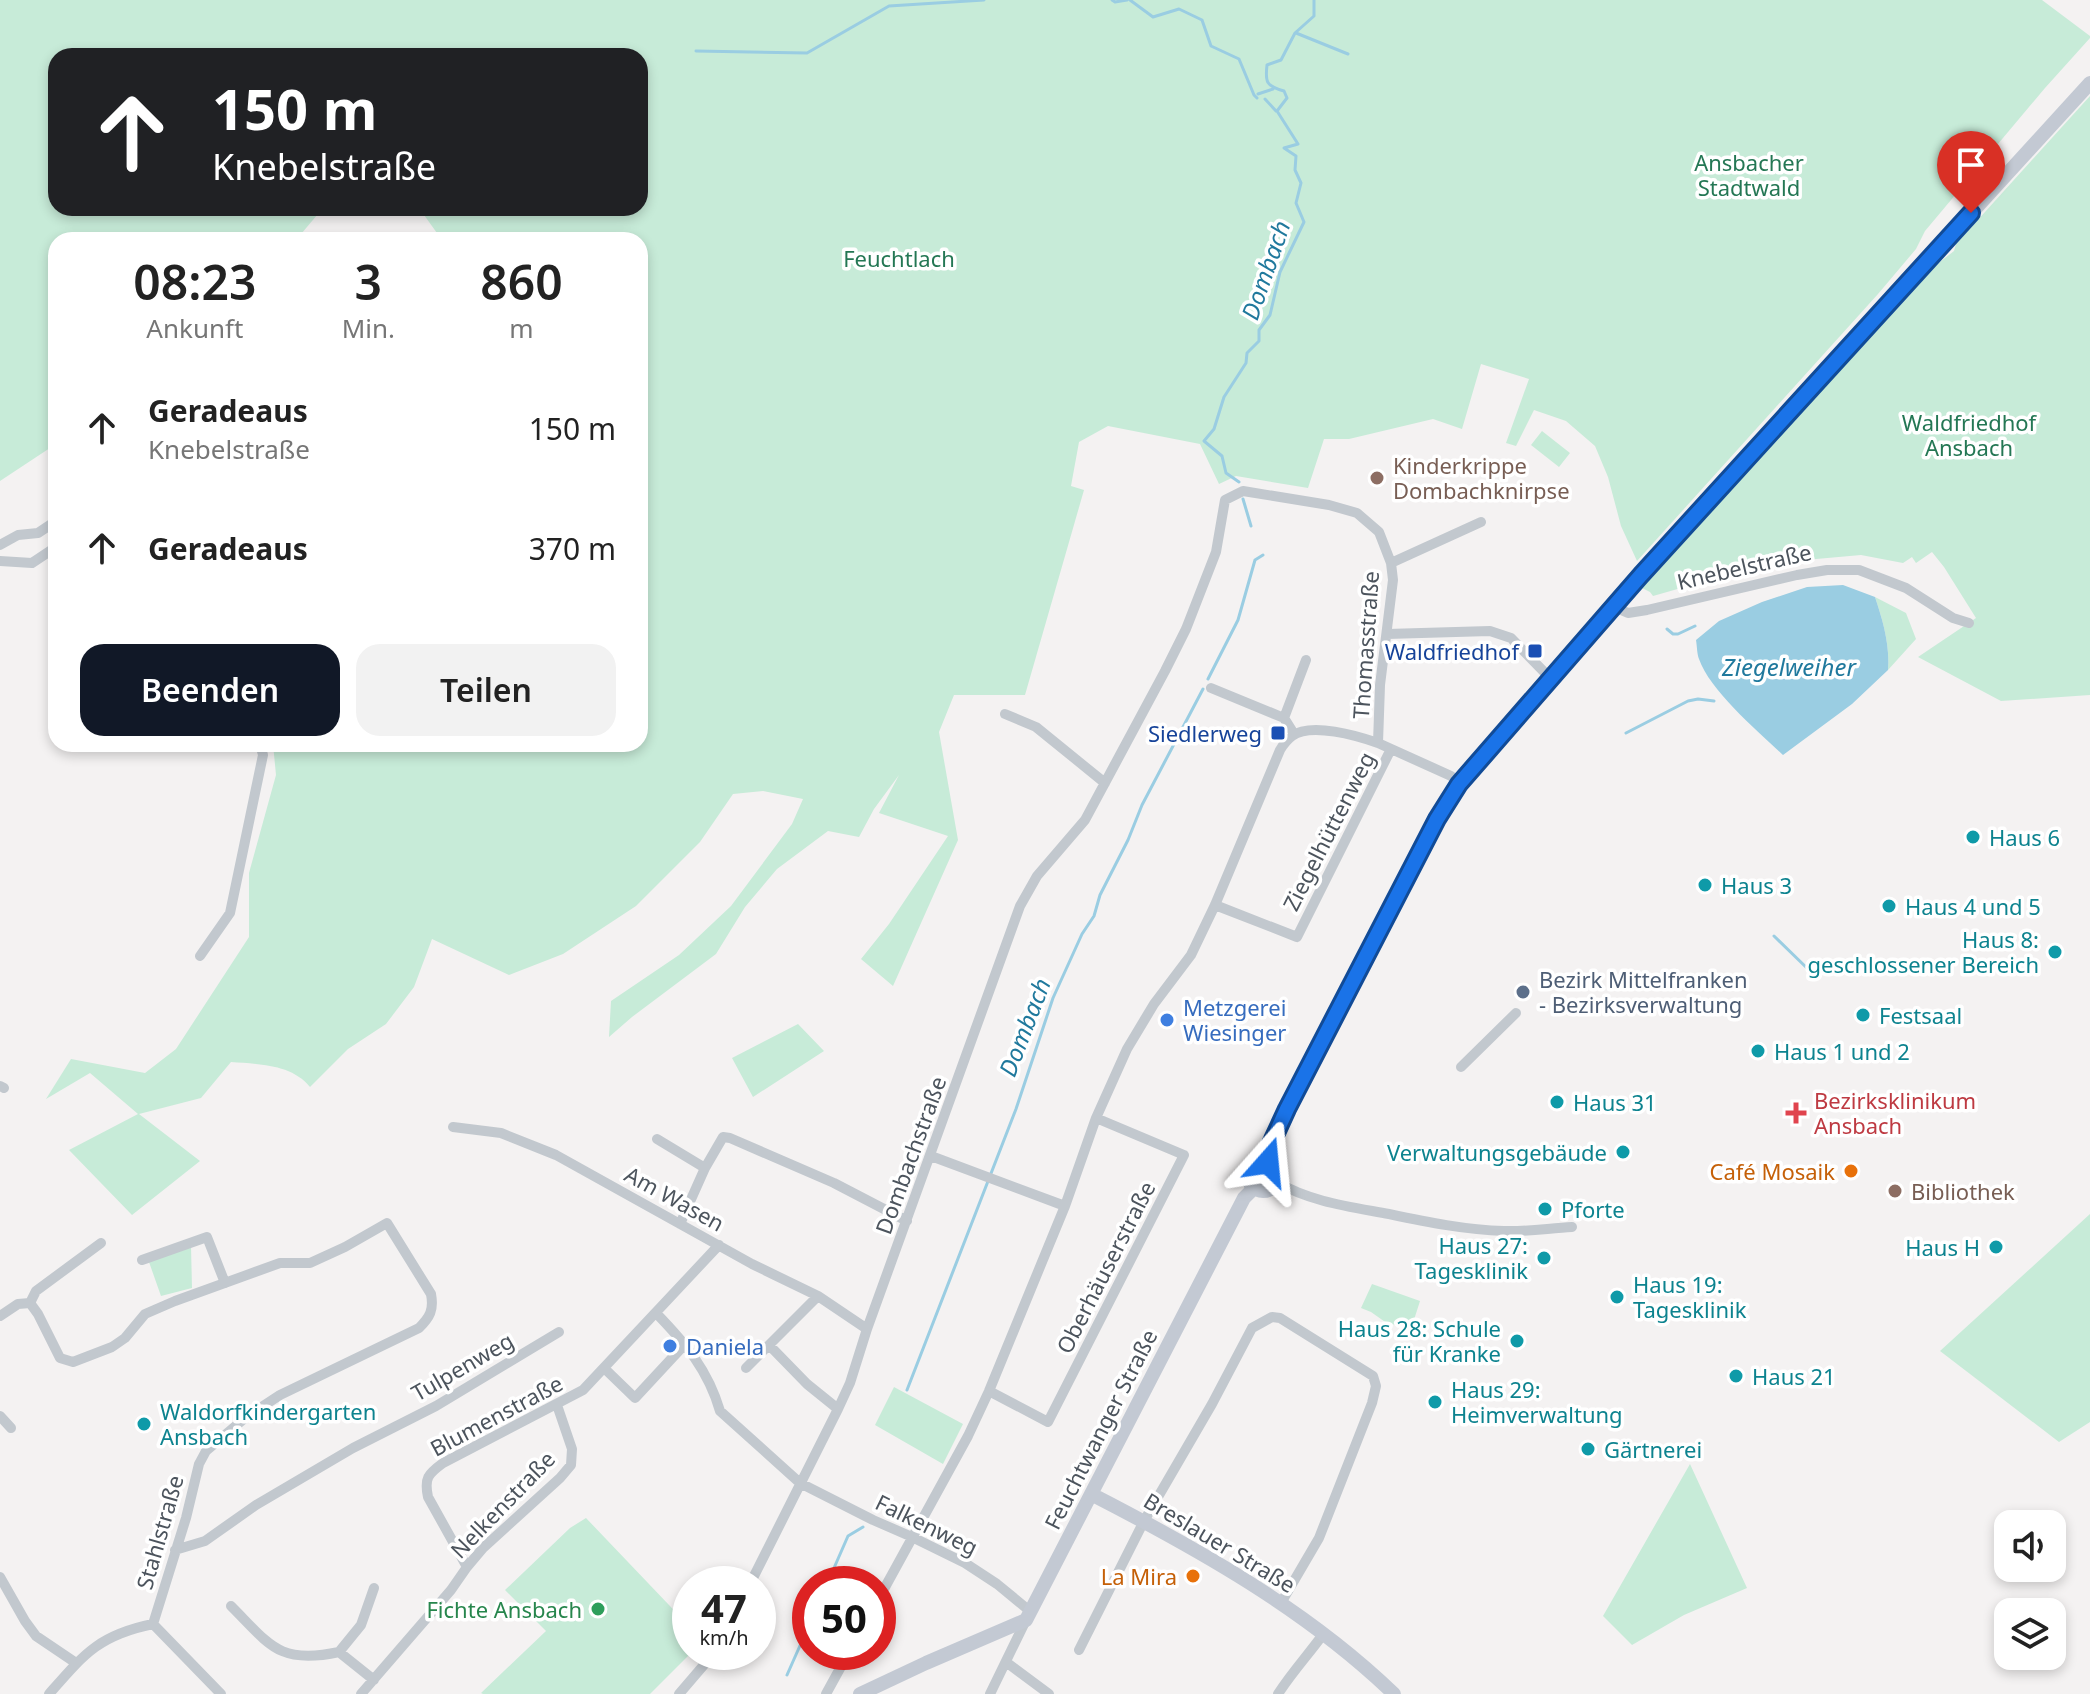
<!DOCTYPE html>
<html lang="de">
<meta charset="utf-8">
<style>
:root{--surface:#fff;--page:#f2f2f2;--text:#222;--muted:#767676;--accent:#111827}
body{margin:0;font-family:"Noto Sans",sans-serif;background:var(--page);color:var(--text);height:100vh;display:flex;flex-direction:column;font-size:30px;white-space:nowrap}
*{box-sizing:border-box;margin:0}
p{font-size:26px;color:var(--muted)}
.icon{flex:none;width:44px;height:44px;fill:none;stroke:currentColor;stroke-width:2;stroke-linecap:round;stroke-linejoin:round}
.map{position:relative;flex:1;overflow:hidden}
.sheet{position:absolute;left:48px;top:232px;width:600px;height:520px;display:flex;flex-direction:column;background:var(--surface);border-radius:24px;box-shadow:0 4px 12px #0003}
.sheet>*{flex:none}
.hud{position:absolute;left:48px;top:48px;width:600px;height:168px;border-radius:24px;box-shadow:0 4px 12px #0003;background:#202124;color:#fff;overflow:hidden}
.buttons{position:absolute;left:1994px;top:1510px;display:grid;gap:16px}
.buttons a{display:grid;place-items:center;width:72px;height:72px;border-radius:16px;background:var(--surface);box-shadow:0 4px 12px #0003;font-size:40px}
.speed{position:absolute;left:672px;top:1566px;display:flex;gap:16px;font-size:40px;font-weight:700;text-align:center}
.speed>*{display:grid;place-content:center;width:104px;height:104px;border-radius:50%;background:var(--surface);box-shadow:0 4px 12px #0003;line-height:1}
.speed small{font-size:20px;font-weight:400}
.speed .limit{border:12px solid #d22;background:#fff;color:#111}
.pin{position:absolute;display:grid;place-items:center;width:68px;height:68px;color:#fff;margin:-82px -34px;border-radius:50% 50% 50% 0;rotate:-45deg;box-shadow:0 0 8px #0007}
.pin .icon{rotate:45deg}
.me{position:absolute;width:88px;margin:-44px;rotate:18deg;stroke-linejoin:round;filter:drop-shadow(0 0 6px #0008)}
.turn{display:flex;align-items:center;gap:28px;height:168px;padding:0 32px;font-size:36px}
.turn .icon{width:104px;height:104px;stroke-width:2.5}
.turn b{display:block;font-size:56px;line-height:68px}
.eta{display:flex;justify-content:space-evenly;align-items:center;height:136px;text-align:center}
.eta b{font-size:48px;font-weight:600;line-height:56px}
.primary-button{display:flex;gap:16px;margin-top:auto;padding:16px 32px}
.primary-button a{flex:1;height:92px;border-radius:24px;background:var(--accent);color:#fff;font-size:32px;font-weight:600;line-height:92px;text-align:center}
.primary-button a+a{background:var(--page);color:var(--text)}
ul{padding:0;list-style:none}
li{display:flex;align-items:center;gap:24px;height:120px;padding:0 32px}
li div{flex:1}
li b{display:block;font-size:30px}
li em{font-style:normal}
.map>svg:first-child{display:block}
</style>
<div class="map">
<svg width="2090" height="1694" viewBox="0 0 2090 1694">
<rect width="100%" height="100%" fill="#f4f2f2"/>
<path fill="#c7ebd8" d="M 0,0 L 2042,0 L 2090,36 L 2090,38 L 2045,88 L 1925,231 L 1916,249 L 1878,294 L 1637,561 L 1621,526 L 1608,477 L 1595,446 L 1566,421 L 1534,410 L 1516,446 L 1506,443 L 1529,379 L 1481,364 L 1462,429 L 1433,419 L 1349,439 L 1324,439 L 1308,488 L 1236,476 L 1219,484 L 1200,444 L 1108,426 L 1079,442 L 1071,486 L 1084,490 L 1025,695 L 954,695 L 939,732 L 958,840 L 893,986 L 861,959 L 889,924 L 948,836 L 879,813 L 899,775 L 874,809 L 859,837 L 828,831 L 777,869 L 745,907 L 716,954 L 632,1017 L 609,1037 L 611,1001 L 679,955 L 731,906 L 792,824 L 803,799 L 763,791 L 733,794 L 700,842 L 636,906 L 563,954 L 509,975 L 432,939 L 414,987 L 386,1024 L 348,1049 L 310,1087 C 292,1064 258,1064 231,1062 L 201,1098 L 139,1114 L 200,1161 L 132,1215 L 69,1150 L 138,1114 L 90,1073 L 46,1099 L 71,1059 L 145,1073 L 176,1049 L 249,937 L 249,873 L 276,775 L 273,744 L 640,744 L 640,240 L 442,240 L 419,208 L 640,208 L 640,56 L 56,56 L 56,208 L 323,208 L 296,240 L 56,240 L 56,444 L 0,481 Z
M 2090,96 L 2090,695 L 2001,701 L 1918,657 L 1976,618 L 1944,567 L 1932,552 L 1916,563 L 1912,557 L 1903,563 L 1861,555 L 1805,560 L 1723,576 L 1653,596 L 1650,592 L 1642,588 L 1936,265 L 1954,251 L 1956,244 Z
M 1542,431 L 1570,453 L 1559,467 L 1531,445 Z
M 1875,597 L 1906,613 L 1916,639 L 1888,670 C 1890,645 1883,621 1875,597 Z
M 798,1024 L 824,1051 L 753,1097 L 732,1058 Z
M 2090,1214 L 2090,1422 L 2059,1442 L 1940,1351 Z
M 191,1246 L 192,1288 L 161,1296 L 149,1262 Z
M 1372,1284 L 1420,1301 L 1412,1326 L 1388,1324 L 1371,1312 L 1361,1308 Z
M 894,1387 L 963,1424 L 943,1464 L 875,1425 Z
M 1690,1464 L 1747,1588 L 1684,1615 L 1632,1645 L 1603,1616 Z
M 586,1518 L 690,1627 L 690,1652 L 692,1652 L 650,1694 L 483,1694 L 481,1693 L 546,1631 L 505,1590 L 570,1528 Z"/>
<path fill="#9acde2" d="M 1843,585 L 1875,597 C 1883,621 1890,645 1888,670 L 1852,704 L 1783,755 C 1758,731 1710,691 1699,659 C 1697,654 1697,646 1696,640 L 1719,621 L 1762,602 L 1807,587 Z"/>
<g fill="none" stroke-linecap="round" stroke-linejoin="round">
<path stroke="#9acde2" stroke-width="3" d="M 1112,0 L 1115,2 L 1127,0
M 1130,0 L 1153,17 L 1179,9 L 1202,20 L 1211,46 L 1239,59 L 1254,95 L 1257,98
M 1296,33 L 1348,54
M 696,51 L 807,53 L 889,6 L 984,0
M 1258,94 L 1273,89
M 1265,99 L 1276,111
M 1239,482 L 1226,473 L 1222,456 L 1204,441 L 1214,429 L 1224,397 L 1246,363 L 1247,353 L 1259,341 L 1259,330 L 1270,315 L 1280,272 L 1304,222 L 1296,203 L 1301,183 L 1295,170 L 1296,156 L 1284,148 L 1298,144 L 1277,111 L 1287,98 L 1284,91 C 1266,86 1265,82 1267,65 L 1281,60 L 1295,33 L 1314,16 L 1314,0
M 1243,499 L 1251,526
M 1667,629 L 1673,634 L 1678,634 L 1695,626
M 1208,679 L 1238,620 L 1255,560 L 1263,555
M 1626,733 L 1688,701 L 1698,699 L 1714,701
M 1774,936 L 1810,971
M 907,1390 L 1016,1109 L 1053,998 L 1082,934 L 1094,916 L 1100,895 L 1128,840 L 1142,805 L 1203,689
M 827,1584 L 848,1536 L 863,1527
M 787,1675 L 810,1623"/>
<path stroke="#c2c8ce" stroke-width="10" d="M 0,545 L 18,535 L 38,533 L 56,521
M 0,561 L 32,563 L 56,547
M 1391,563 L 1481,522
M 1614,607 L 1628,613 L 1647,610 L 1797,575 L 1827,570 L 1859,570 L 1906,588 L 1953,618 L 1969,623
M 1387,634 L 1490,631 L 1511,638 L 1551,679
M 1211,688 L 1284,718
M 1005,714 L 1036,727 L 1105,783
M 1294,734 L 1284,718 L 1306,660
M 1215,905 L 1297,937 L 1391,749
M 200,956 L 230,913 L 263,755 L 260,744
M 1461,1067 L 1516,1013
M 0,1086 L 4,1088
M 453,1127 L 501,1133 L 556,1155 L 752,1264 L 818,1296 L 867,1329
M 657,1139 L 705,1168
M 931,1156 L 1065,1206
M 1277,1182 C 1310,1202 1352,1207 1389,1214 C 1427,1222 1466,1230 1504,1231 C 1527,1232 1550,1228 1572,1227
M 680,1224 L 705,1168 L 723,1137 L 730,1138 L 834,1183 L 907,1221
M 142,1260 L 207,1237 L 225,1283
M 30,1303 L 38,1314 L 60,1358 L 73,1362 L 112,1347 L 125,1338 L 145,1314 L 175,1301 L 280,1263 L 310,1263 L 345,1247 L 387,1223 L 431,1294 C 434,1310 430,1317 419,1328 L 280,1395 L 245,1418 L 206,1451 L 199,1464 L 186,1518 L 153,1624
M 30,1303 L 36,1291 L 101,1243
M 656,1313 C 686,1344 708,1370 720,1411 L 800,1483 L 873,1520 L 912,1537 L 965,1563 L 997,1584 L 1031,1612
M 0,1316 L 18,1304 L 30,1303
M 769,1345 L 807,1384 L 838,1409
M 604,1368 L 635,1398 L 686,1343
M 746,1368 L 818,1296
M 989,1391 L 1048,1422 L 1184,1155 L 1096,1118
M 0,1416 L 11,1428
M 175,1550 L 205,1541 L 256,1505 L 353,1448 L 436,1406 L 559,1332
M 467,1567 L 428,1497 C 424,1478 428,1474 443,1463 L 583,1390 L 719,1245
M 0,1577 L 25,1621 L 36,1636 L 76,1663
M 750,1584 L 838,1409 L 850,1383 L 867,1329 L 1020,906 L 1037,876 L 1085,820 L 1165,671 L 1186,629 L 1216,552 L 1225,500 L 1243,491 L 1329,505 L 1357,513 L 1379,532 L 1391,563 L 1393,580 L 1380,685 L 1378,743 L 1451,776 L 1459,784
M 878,1600 L 968,1436 L 989,1391 L 1065,1206 L 1096,1118 L 1127,1049 L 1154,1004 L 1191,955 L 1215,905 L 1280,750 C 1283,745 1288,739 1292,736 C 1311,722 1358,736 1378,743
M 231,1606 C 270,1645 279,1665 339,1652 L 374,1680
M 1079,1650 L 1144,1521 L 1212,1404 L 1252,1328 L 1272,1317 L 1280,1318 L 1373,1376 L 1376,1386 L 1372,1403 L 1319,1538 L 1281,1603
M 339,1652 L 361,1625 L 374,1588
M 1006,1662 L 1049,1694
M 49,1694 C 84,1654 99,1635 153,1624 L 221,1694
M 361,1694 L 451,1590 L 467,1567 L 483,1548 L 560,1478 L 571,1465 L 572,1449 L 557,1405
M 679,1694 L 715,1652
M 826,1694 L 849,1652
M 990,1694 L 1026,1620
M 1278,1694 C 1292,1672 1309,1654 1324,1633"/>
<path stroke="#c3c9d3" stroke-width="14" d="M1248 1176a15 15 0 1 1 30 0a15 15 0 1 1-30 0Z
M 1268,1162 L 1270,1146 L 1287,1109 L 1437,819 L 1459,784 L 1641,575 L 2090,83
M 1091,1494 C 1198,1549 1307,1610 1394,1694
M 860,1694 L 926,1663 L 1026,1620 L 1244,1198 L 1254,1188"/>
</g>
<g fill="none" stroke-linecap="round" stroke-linejoin="round">
<g stroke="#114b97" stroke-width="20">
<path id="route" d="M 1268,1162 L 1270,1146 L 1287,1109 L 1437,819 L 1459,784 L 1641,575 L 1971,213"/>
</g>
<use href="#route" stroke="#1a73e8" stroke-width="14"/>
</g>
<g fill="#8d6e63" stroke="#fff" stroke-width="3">
<circle cx="1377" cy="478" r="8"/>
<circle cx="1895" cy="1191" r="8"/>
</g>
<g fill="#1a4fb4" stroke="#fff" stroke-width="3">
<rect x="1527" y="643" width="16" height="16" rx="4"/>
<rect x="1270" y="725" width="16" height="16" rx="4"/>
</g>
<g fill="#0f9aa8" stroke="#fff" stroke-width="3">
<circle cx="1973" cy="837" r="8"/>
<circle cx="1705" cy="885" r="8"/>
<circle cx="1889" cy="906" r="8"/>
<circle cx="2055" cy="952" r="8"/>
<circle cx="1863" cy="1015" r="8"/>
<circle cx="1758" cy="1051" r="8"/>
<circle cx="1557" cy="1102" r="8"/>
<circle cx="1623" cy="1152" r="8"/>
<circle cx="1545" cy="1209" r="8"/>
<circle cx="1996" cy="1247" r="8"/>
<circle cx="1544" cy="1258" r="8"/>
<circle cx="1617" cy="1297" r="8"/>
<circle cx="1517" cy="1341" r="8"/>
<circle cx="1736" cy="1376" r="8"/>
<circle cx="1435" cy="1402" r="8"/>
<circle cx="144" cy="1424" r="8"/>
<circle cx="1588" cy="1449" r="8"/>
</g>
<circle fill="#5c6f8a" stroke="#fff" stroke-width="3" cx="1523" cy="992" r="8"/>
<g fill="#3f7fe0" stroke="#fff" stroke-width="3">
<circle cx="1167" cy="1020" r="8"/>
<circle cx="670" cy="1346" r="8"/>
</g>
<path fill="#e0444e" stroke="#fff" stroke-width="3" d="M1792 1101h8v8h8v8h-8v8h-8v-8h-8v-8h8z"/>
<g fill="#e8710a" stroke="#fff" stroke-width="3">
<circle cx="1851" cy="1171" r="8"/>
<circle cx="1193" cy="1576" r="8"/>
</g>
<circle fill="#2e9e5b" stroke="#fff" stroke-width="3" cx="598" cy="1609" r="8"/>
<g text-anchor="middle" dominant-baseline="central" stroke-width="7" stroke-linejoin="round" paint-order="stroke">
<g font-size="22" fill="#247754" stroke="#fff">
<text x="1749" y="162">Ansbacher<tspan x="1749" dy="25">Stadtwald</tspan></text>
<text x="899" y="258">Feuchtlach</text>
<text x="1969" y="422">Waldfriedhof<tspan x="1969" dy="25">Ansbach</tspan></text>
</g>
<g font-size="22" fill="#785e54" stroke="#fff" text-anchor="start">
<text x="1393" y="465">Kinderkrippe<tspan x="1393" dy="25">Dombachknirpse</tspan></text>
<text x="1911" y="1191">Bibliothek</text>
</g>
<g font-size="22" fill="#4c545d" stroke="#fff">
<text transform="translate(1744 566) rotate(-13)">Knebelstraße</text>
<text transform="translate(1365 645) rotate(-86)">Thomasstraße</text>
<text transform="translate(1328 831) rotate(-63)">Ziegelhüttenweg</text>
<text transform="translate(910 1155) rotate(-70)">Dombachstraße</text>
<text transform="translate(675 1198) rotate(29)">Am Wasen</text>
<text transform="translate(1105 1267) rotate(-63)">Oberhäuserstraße</text>
<text transform="translate(462 1366) rotate(-30)">Tulpenweg</text>
<text transform="translate(496 1415) rotate(-28)">Blumenstraße</text>
<text transform="translate(1100 1429) rotate(-63)">Feuchtwanger Straße</text>
<text transform="translate(502 1504) rotate(-46)">Nelkenstraße</text>
<text transform="translate(927 1524) rotate(26)">Falkenweg</text>
<text transform="translate(159 1532) rotate(-74)">Stahlstraße</text>
<text transform="translate(1220 1542) rotate(31)">Breslauer Straße</text>
</g>
<g font-size="22" fill="#164399" stroke="#fff" text-anchor="end">
<text x="1519" y="651">Waldfriedhof</text>
<text x="1262" y="733">Siedlerweg</text>
</g>
<g font-size="22" fill="#0d838f" stroke="#fff" text-anchor="start">
<text x="1989" y="837">Haus 6</text>
<text x="1721" y="885">Haus 3</text>
<text x="1905" y="906">Haus 4 und 5</text>
<text x="2039" y="939" text-anchor="end">Haus 8:<tspan x="2039" dy="25">geschlossener Bereich</tspan></text>
<text x="1879" y="1015">Festsaal</text>
<text x="1774" y="1051">Haus 1 und 2</text>
<text x="1573" y="1102">Haus 31</text>
<text x="1607" y="1152" text-anchor="end">Verwaltungsgebäude</text>
<text x="1561" y="1209">Pforte</text>
<text x="1528" y="1245" text-anchor="end">Haus 27:<tspan x="1528" dy="25">Tagesklinik</tspan></text>
<text x="1980" y="1247" text-anchor="end">Haus H</text>
<text x="1633" y="1284">Haus 19:<tspan x="1633" dy="25">Tagesklinik</tspan></text>
<text x="1501" y="1328" text-anchor="end">Haus 28: Schule<tspan x="1501" dy="25">für Kranke</tspan></text>
<text x="1752" y="1376">Haus 21</text>
<text x="1451" y="1389">Haus 29:<tspan x="1451" dy="25">Heimverwaltung</tspan></text>
<text x="160" y="1411">Waldorfkindergarten<tspan x="160" dy="25">Ansbach</tspan></text>
<text x="1604" y="1449">Gärtnerei</text>
</g>
<g font-size="22" fill="#4e5e75" stroke="#fff" text-anchor="start">
<text x="1539" y="979">Bezirk Mittelfranken<tspan x="1539" dy="25">- Bezirksverwaltung</tspan></text>
</g>
<g font-size="22" fill="#366cbe" stroke="#fff" text-anchor="start">
<text x="1183" y="1007">Metzgerei<tspan x="1183" dy="25">Wiesinger</tspan></text>
<text x="686" y="1346">Daniela</text>
</g>
<g font-size="22" fill="#be3a42" stroke="#fff" text-anchor="start">
<text x="1814" y="1100">Bezirksklinikum<tspan x="1814" dy="25">Ansbach</tspan></text>
</g>
<g font-size="22" fill="#c56008" stroke="#fff" text-anchor="end">
<text x="1835" y="1171">Café Mosaik</text>
<text x="1177" y="1576">La Mira</text>
</g>
<g font-size="22" fill="#27864d" stroke="#fff" text-anchor="end">
<text x="582" y="1609">Fichte Ansbach</text>
</g>
<g font-size="24" font-style="italic" fill="#20799d" stroke="#fff">
<text transform="translate(1265 270) rotate(-71)">Dombach</text>
<text x="1789" y="666">Ziegelweiher</text>
<text transform="translate(1024 1027) rotate(-69)">Dombach</text>
</g>
</g>
</svg>
<div class="buttons">
<a><svg class="icon" aria-label="sound" viewBox="0 0 24 24"><path d="M4 9h4l5-4v14l-5-4H4zM17 9q2 3 0 6"/></svg></a>
<a><svg class="icon" aria-label="layers" viewBox="0 0 24 24"><path d="M12 4l9 5-9 5-9-5zM3 14l9 5 9-5"/></svg></a>
</div>
<div class="speed"><div>47<small>km/h</small></div><div class="limit">50</div></div>
<div class="pin" style="left:1971px;top:213px;background:#d93025"><svg class="icon" aria-label="arrive" viewBox="0 0 24 24"><path d="M6 21V4h12l-3 4 3 4H6"/></svg></div>
<svg class="me" style="left:1268px;top:1162px" viewBox="-20 -20 40 40"><path d="M0-17L14 15 0 8-14 15z" fill="#1a73e8" stroke="#fff" stroke-width="4"/></svg>
<div class="hud">
<div class="turn"><svg class="icon" aria-label="ahead" viewBox="0 0 24 24"><path d="M12 20V5M6 11l6-6 6 6"/></svg><div><b>150 m</b>Knebelstraße</div></div>
</div>
<section class="sheet">
<div class="eta">
<div><b>08:23</b><p>Ankunft</p></div>
<div><b>3</b><p>Min.</p></div>
<div><b>860</b><p>m</p></div>
</div>
<ul>
<li><svg class="icon" aria-label="ahead" viewBox="0 0 24 24"><path d="M12 20V5M6 11l6-6 6 6"/></svg><div><b>Geradeaus</b><p>Knebelstraße</p></div><em>150 m</em></li>
<li><svg class="icon" aria-label="ahead" viewBox="0 0 24 24"><path d="M12 20V5M6 11l6-6 6 6"/></svg><div><b>Geradeaus</b></div><em>370 m</em></li>
</ul>
<div class="primary-button"><a>Beenden</a><a>Teilen</a></div>
</section>
</div>
